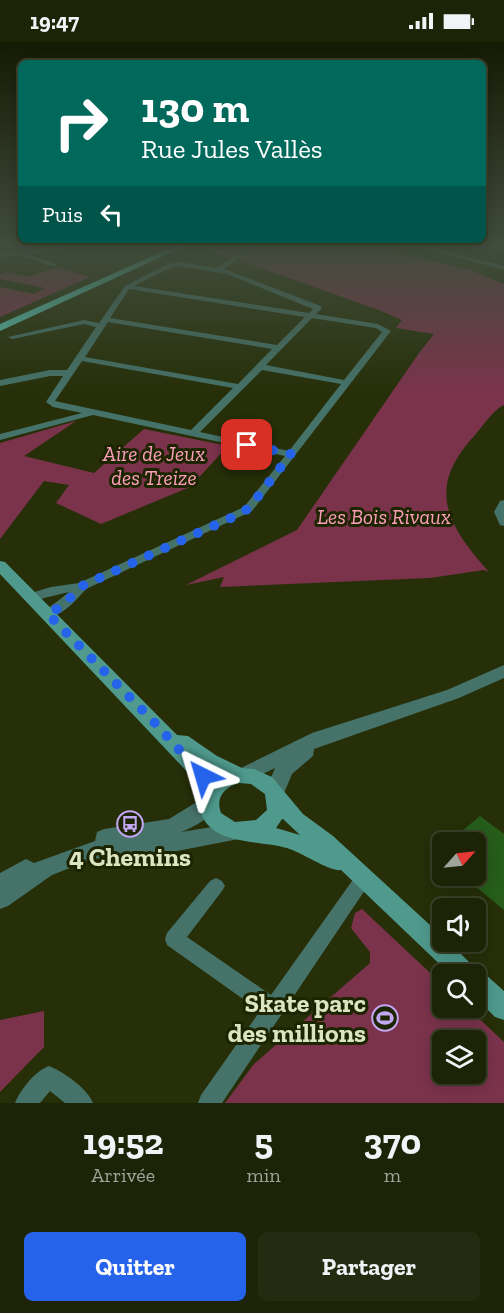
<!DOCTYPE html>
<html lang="fr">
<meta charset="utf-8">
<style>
:root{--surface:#1c2306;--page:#252b10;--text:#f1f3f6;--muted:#a0a49b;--line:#3a4028;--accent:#2563eb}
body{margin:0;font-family:"Zilla Slab",serif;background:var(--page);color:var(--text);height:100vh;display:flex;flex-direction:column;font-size:22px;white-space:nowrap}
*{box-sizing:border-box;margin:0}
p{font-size:20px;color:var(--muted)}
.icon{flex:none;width:33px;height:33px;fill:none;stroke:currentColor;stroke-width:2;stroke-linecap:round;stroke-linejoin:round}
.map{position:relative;height:1061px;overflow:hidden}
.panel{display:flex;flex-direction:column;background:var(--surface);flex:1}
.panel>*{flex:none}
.guide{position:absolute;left:18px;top:18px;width:468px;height:183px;border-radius:9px;box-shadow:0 3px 15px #0003,0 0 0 2px var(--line);background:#00695c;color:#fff;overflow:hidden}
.needle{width:39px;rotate:63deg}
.tools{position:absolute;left:432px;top:790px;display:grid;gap:12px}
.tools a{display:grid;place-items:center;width:54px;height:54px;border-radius:9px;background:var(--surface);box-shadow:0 3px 15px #0003,0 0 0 2px var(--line);font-size:30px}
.pin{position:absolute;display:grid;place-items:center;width:51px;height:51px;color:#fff;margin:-26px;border-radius:12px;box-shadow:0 3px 9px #0006}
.me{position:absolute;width:66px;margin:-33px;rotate:320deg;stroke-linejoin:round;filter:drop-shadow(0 0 4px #0008)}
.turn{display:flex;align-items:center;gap:21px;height:126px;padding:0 24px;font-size:27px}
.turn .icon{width:78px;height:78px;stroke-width:2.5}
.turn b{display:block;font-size:42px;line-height:51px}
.then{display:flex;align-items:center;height:57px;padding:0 24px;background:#0003;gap:12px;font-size:22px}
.eta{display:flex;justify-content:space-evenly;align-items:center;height:102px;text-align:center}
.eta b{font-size:36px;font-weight:800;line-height:42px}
.cta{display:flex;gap:12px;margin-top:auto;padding:12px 24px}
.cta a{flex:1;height:69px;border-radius:9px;background:var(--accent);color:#fff;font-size:24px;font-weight:800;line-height:69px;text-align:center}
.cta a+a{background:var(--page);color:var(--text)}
.status{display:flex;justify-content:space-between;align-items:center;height:42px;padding:0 30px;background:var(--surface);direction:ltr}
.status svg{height:16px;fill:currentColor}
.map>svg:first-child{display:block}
</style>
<div class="status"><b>19:47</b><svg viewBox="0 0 49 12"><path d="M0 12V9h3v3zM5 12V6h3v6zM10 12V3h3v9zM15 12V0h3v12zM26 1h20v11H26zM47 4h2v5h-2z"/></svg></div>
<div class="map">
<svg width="504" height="1061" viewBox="0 0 504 1061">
<rect width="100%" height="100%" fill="#262f08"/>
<path fill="#7b334c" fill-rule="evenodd" d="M 190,204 L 367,204 L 471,228 L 504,242 L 504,363 C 493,368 483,384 475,393 C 426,446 446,482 489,530 L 484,528 L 430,536 L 220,545 L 224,535 L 186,543 L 297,488 L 419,311 L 434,292 L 396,286 L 402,278 L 379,268 L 213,209 Z
M 57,225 L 90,235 L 0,275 L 0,245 L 34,252 L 45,246 L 0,237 L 0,232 L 6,230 L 28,235 Z
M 76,379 L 24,414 L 94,431 L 144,387 L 228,404 L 190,445 L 101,482 L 56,461 L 69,443 L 44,439 L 0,497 L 0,401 Z
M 362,867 L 442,942 L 442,966 L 468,966 L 504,1000 L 504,1061 L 225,1061 L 254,1022 L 370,921 L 370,910 L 351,886 L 355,871 ZM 442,999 L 476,999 L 476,1032 L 442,1032 Z
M 44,969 L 44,1005 L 0,1050 L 0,978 Z"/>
<path fill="#265d1b" d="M 480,774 L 504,792 L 504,868 L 463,834 L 476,834 L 476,801 L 448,801 Z"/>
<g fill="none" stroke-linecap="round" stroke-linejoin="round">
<path fill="#457269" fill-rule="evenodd" d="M 64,204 L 80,204 L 26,212 L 56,222 L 56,224 L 54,225 L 20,213 L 0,215 L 0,211 Z
M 249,204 L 256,204 L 224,227 L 321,264 L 322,266 L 316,272 L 378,282 L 391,289 L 252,469 L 86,547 C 76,558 60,578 43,575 L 42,572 C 48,565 60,558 69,550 L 32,559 L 28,558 L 26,555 L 28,552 L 51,545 L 79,541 L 244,465 L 285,414 L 93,373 L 0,398 L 0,392 L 82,371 L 53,365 L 46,360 L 63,334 L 50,334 L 0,344 L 0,338 L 50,328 L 67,328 L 96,285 L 84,282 L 12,297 L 8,295 L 84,278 L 99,281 L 125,244 L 168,222 L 179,220 L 217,226 ZM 179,224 L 227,232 L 313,267 L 309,271 L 134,244 L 172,225 ZM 129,247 L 305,275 L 277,303 L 110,276 ZM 312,276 L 376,286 L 382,290 L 344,338 L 266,323 ZM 108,280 L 272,307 L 238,342 L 85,315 ZM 82,319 L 233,346 L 191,388 L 55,359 ZM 262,328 L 341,342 L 289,409 L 200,390 Z
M 416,204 L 425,204 L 504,224 L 504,228 Z
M 504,458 L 504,484 L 500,483 L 494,470 L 500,459 Z
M 363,829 L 369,832 L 372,837 L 369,842 L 222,1061 L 198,1061 L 201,1053 L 260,969 L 167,903 L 165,897 L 167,891 L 210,839 L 216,836 L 222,839 L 225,844 L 222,849 L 187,895 L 271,953 L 357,832 Z
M 49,1024 C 64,1030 87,1046 93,1061 L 65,1061 L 50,1049 L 40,1061 L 15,1061 C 21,1047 35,1029 49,1024 Z"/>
<path fill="#457269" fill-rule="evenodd" d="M 504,623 L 504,636 L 459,656 L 314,707 L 313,714 L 292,732 L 282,756 L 275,758 L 268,756 L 265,750 L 275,726 L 244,741 L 237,738 L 234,733 L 237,728 L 312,691 L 447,648 Z
M 208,753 L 215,755 L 218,761 C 211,776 196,784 181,790 L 237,781 L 244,784 L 247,790 L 244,796 L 177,809 L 93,817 L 52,833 L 8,864 L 0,867 L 0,831 L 26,817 L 34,821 L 95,799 L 97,790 L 104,787 L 169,777 Z"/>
<path fill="#4f9a8d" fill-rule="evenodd" d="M 0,519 L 5,520 L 177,693 L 188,694 L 217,714 L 242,726 L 254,727 L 272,735 L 303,772 L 333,794 L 442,894 L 442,900 L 449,900 L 478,929 L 485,932 L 504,949 L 504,978 L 495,975 L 476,956 L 476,933 L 451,933 L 341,828 C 330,830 301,810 287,806 C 264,799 225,802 209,784 C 196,771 200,753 194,737 L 0,532 ZM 208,727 L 219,732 L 213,735 ZM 239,741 L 251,742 L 265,752 L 267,768 L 256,778 L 235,780 L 221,771 C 215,755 225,745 239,741 ZM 282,777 L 283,777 L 300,793 L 276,786 Z"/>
<path fill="#57c7b4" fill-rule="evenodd" d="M 175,204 L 185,204 L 0,289 L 0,282 Z"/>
</g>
<linearGradient id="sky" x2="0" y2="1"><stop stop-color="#151a04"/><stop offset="0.58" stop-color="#414d3d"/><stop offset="1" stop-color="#414d3d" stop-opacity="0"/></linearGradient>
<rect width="504" height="352" fill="url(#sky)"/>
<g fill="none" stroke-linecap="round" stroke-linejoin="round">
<path stroke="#2563eb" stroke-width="10" stroke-dasharray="0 18" d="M 203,734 L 154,680 L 48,572 L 62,564 L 82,544 L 244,470 L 253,461 L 291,412 L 247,403"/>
</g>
<defs>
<g id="bus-ring" transform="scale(1.35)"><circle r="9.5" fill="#1d2500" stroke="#c2a7f2" stroke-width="1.5"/><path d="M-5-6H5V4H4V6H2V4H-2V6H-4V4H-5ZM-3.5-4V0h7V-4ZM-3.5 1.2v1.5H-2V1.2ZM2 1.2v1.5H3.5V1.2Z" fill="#c2a7f2"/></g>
<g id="stadium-ring" transform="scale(1.35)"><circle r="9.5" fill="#1d2500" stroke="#c2a7f2" stroke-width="1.5"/><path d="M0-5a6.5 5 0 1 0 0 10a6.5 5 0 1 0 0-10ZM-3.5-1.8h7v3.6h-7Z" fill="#c2a7f2"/></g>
</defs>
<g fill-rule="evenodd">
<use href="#bus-ring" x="130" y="782"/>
<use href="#stadium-ring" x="385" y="976"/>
</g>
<g text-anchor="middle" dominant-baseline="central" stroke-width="6" stroke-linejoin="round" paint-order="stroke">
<g font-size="21" font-style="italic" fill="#fd9fbb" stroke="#1d2500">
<text x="154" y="411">Aire de Jeux<tspan x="154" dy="24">des Treize</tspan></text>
<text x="384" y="474">Les Bois Rivaux</text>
</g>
<g font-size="26" font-weight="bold" fill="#dbe5c1" stroke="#1d2500">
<text x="130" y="815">4 Chemins</text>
<text x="366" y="961" text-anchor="end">Skate parc<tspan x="366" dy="30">des millions</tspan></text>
</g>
</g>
</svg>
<div class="tools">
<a><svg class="needle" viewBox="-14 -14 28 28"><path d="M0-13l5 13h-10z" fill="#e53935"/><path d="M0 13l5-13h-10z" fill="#a0a49b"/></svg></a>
<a><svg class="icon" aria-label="sound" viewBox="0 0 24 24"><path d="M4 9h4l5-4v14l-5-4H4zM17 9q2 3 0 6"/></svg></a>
<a><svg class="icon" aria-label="search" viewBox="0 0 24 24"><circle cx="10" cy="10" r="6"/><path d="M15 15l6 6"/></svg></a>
<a><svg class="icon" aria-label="layers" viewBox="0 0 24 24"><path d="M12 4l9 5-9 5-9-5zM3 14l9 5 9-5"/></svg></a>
</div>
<div class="pin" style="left:247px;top:403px;background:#d93025"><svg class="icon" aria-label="arrive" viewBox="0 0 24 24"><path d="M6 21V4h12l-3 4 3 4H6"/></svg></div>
<svg class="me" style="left:203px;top:734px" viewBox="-20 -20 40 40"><path d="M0-17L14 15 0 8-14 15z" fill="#2563eb" stroke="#fff" stroke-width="4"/></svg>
<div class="guide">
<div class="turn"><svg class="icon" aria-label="right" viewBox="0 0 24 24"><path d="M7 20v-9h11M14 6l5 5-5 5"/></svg><div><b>130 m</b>Rue Jules Vallès</div></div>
<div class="then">Puis<svg class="icon" aria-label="left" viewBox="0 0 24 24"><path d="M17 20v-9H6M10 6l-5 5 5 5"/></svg></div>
</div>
</div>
<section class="panel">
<div class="eta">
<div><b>19:52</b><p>Arrivée</p></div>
<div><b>5</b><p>min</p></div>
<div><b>370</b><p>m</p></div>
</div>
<div class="cta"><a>Quitter</a><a>Partager</a></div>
</section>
